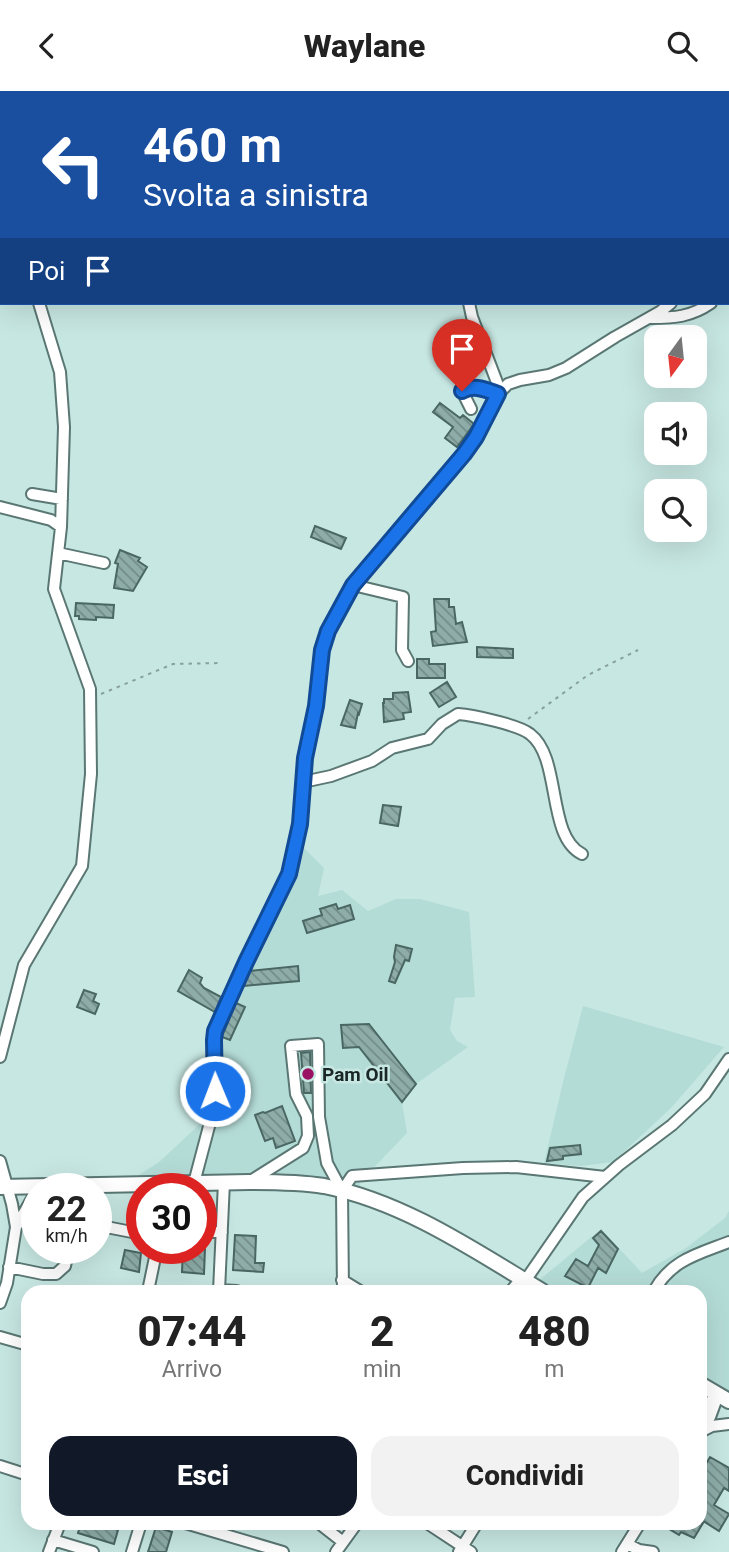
<!DOCTYPE html>
<html lang="it">
<style>
:root{--surface:#fff;--page:#f2f2f2;--text:#222;--muted:#767676;--accent:#111827}
body{margin:0;font-family:Roboto,sans-serif;background:var(--page);color:var(--text);height:100vh;display:flex;flex-direction:column;font-size:26px;white-space:nowrap}
*{box-sizing:border-box;margin:0}
p{font-size:23px;color:var(--muted)}
.icon{flex:none;width:38px;height:38px;fill:none;stroke:currentColor;stroke-width:2;stroke-linecap:round;stroke-linejoin:round}
.map{position:relative;flex:1;overflow:hidden}
.sheet{position:absolute;left:21px;top:1194px;width:686px;height:245px;display:flex;flex-direction:column;background:var(--surface);border-radius:21px;box-shadow:0 7px 28px #0002}
.sheet>*{flex:none}
.top-card{position:absolute;left:0px;top:0px;width:730px;height:214px;box-shadow:0 7px 28px #0002;background:#1a4fa0;color:#fff;overflow:hidden}
.needle{width:46px;rotate:195deg}
.fabs{position:absolute;left:644px;top:234px;display:grid;gap:14px}
.fabs a{display:grid;place-items:center;width:63px;height:63px;border-radius:14px;background:var(--surface);box-shadow:0 7px 28px #0002;font-size:35px}
.speed{position:absolute;left:21px;top:1082px;display:flex;gap:14px;font-size:35px;font-weight:700;text-align:center}
.speed>*{display:grid;place-content:center;width:91px;height:91px;border-radius:50%;background:var(--surface);box-shadow:0 7px 28px #0002;line-height:1}
.speed small{font-size:18px;font-weight:400}
.speed .limit{border:10px solid #d22;background:#fff;color:#111}
.pin{position:absolute;display:grid;place-items:center;width:60px;height:60px;color:#fff;margin:-72px -30px;border-radius:50% 50% 50% 0;rotate:-45deg;box-shadow:0 0 7px #0007}
.pin .icon{rotate:45deg}
.me{position:absolute;width:77px;margin:-38px;rotate:359deg;stroke-linejoin:round;filter:drop-shadow(0 0 5px #0008)}
.turn{display:flex;align-items:center;gap:24px;height:147px;padding:0 28px;font-size:32px}
.turn .icon{width:91px;height:91px;stroke-width:2.5}
.turn b{display:block;font-size:49px;line-height:60px}
.then{display:flex;align-items:center;height:66px;padding:0 28px;background:#0003;gap:14px;font-size:26px}
.eta{display:flex;justify-content:space-evenly;align-items:center;height:119px;text-align:center}
.eta b{font-size:42px;font-weight:800;line-height:49px}
.action{display:flex;gap:14px;margin-top:auto;padding:14px 28px}
.action a{flex:1;height:80px;border-radius:21px;background:var(--accent);color:#fff;font-size:28px;font-weight:800;line-height:80px;text-align:center}
.action a+a{background:var(--page);color:var(--text)}
header{display:flex;justify-content:space-between;align-items:center;height:91px;padding:0 28px;background:var(--surface);font-size:32px;font-weight:800}
.map>svg:first-child{display:block}
</style>
<header><svg class="icon" aria-label="back" viewBox="0 0 24 24"><path d="M15 5l-7 7 7 7"/></svg>Waylane<svg class="icon" aria-label="search" viewBox="0 0 24 24"><circle cx="10" cy="10" r="6"/><path d="M15 15l6 6"/></svg></header>
<div class="map">
<svg width="729" height="1461" viewBox="0 0 729 1461">
<defs>
<pattern id="building-back-hatch" width="6" height="6" patternUnits="userSpaceOnUse" patternTransform="scale(1.75)"><rect width="6" height="6" fill="#8eada9"/><path d="M-1 5l2 2M0 0l6 6M5-1l2 2" fill="none" stroke="#738d89"/></pattern>
</defs>
<rect width="100%" height="100%" fill="#c7e7e2"/>
<path fill="#b4dcd7" d="M 300,753 L 324,777 L 318,805 L 342,799 L 368,820 L 396,808 L 420,808 L 469,821 L 475,906 L 455,907 L 450,939 L 457,950 L 468,956 L 416,993 L 402,1011 L 407,1042 L 360,1091 L 361,1112 L 321,1103 L 294,1099 L 201,1100 L 201,1097 L 142,1097 L 142,1101 L 137,1101 L 140,1083 L 158,1072 L 202,1031 L 208,1011 L 210,941 Z
M 583,915 L 724,956 L 671,1017 L 613,1071 L 581,1075 L 544,1072 L 564,987 Z
M 729,1120 L 729,1304 L 700,1287 L 700,1200 L 553,1200 L 537,1191 L 601,1138 L 642,1182 L 686,1157 L 725,1127 Z"/>
<path fill="url(#building-back-hatch)" stroke="#4a6763" stroke-width="2" d="M 440,312 L 460,327 L 463,324 L 474,333 L 457,356 L 445,347 L 453,336 L 433,321 Z
M 315,435 L 346,447 L 341,458 L 311,446 Z
M 120,459 L 140,467 L 138,470 L 147,476 L 133,500 L 114,497 L 118,473 L 115,472 Z
M 434,508 L 449,508 L 449,516 L 454,516 L 456,533 L 462,531 L 467,551 L 433,555 L 431,541 L 436,540 Z
M 76,512 L 114,514 L 113,527 L 96,526 L 96,529 L 79,528 L 79,525 L 75,525 Z
M 477,556 L 513,558 L 513,567 L 477,566 Z
M 417,568 L 429,568 L 429,573 L 445,573 L 445,587 L 417,587 Z
M 447,591 L 456,606 L 439,616 L 430,602 Z
M 408,601 L 411,621 L 403,622 L 404,628 L 384,631 L 383,612 L 384,612 L 384,608 L 393,608 L 393,602 Z
M 350,609 L 362,613 L 359,623 L 358,622 L 355,637 L 341,634 Z
M 383,714 L 401,716 L 398,735 L 380,732 Z
M 336,813 L 338,818 L 350,814 L 354,828 L 307,842 L 303,830 L 322,824 L 320,818 Z
M 396,854 L 412,858 L 409,870 L 405,869 L 395,892 L 389,890 L 395,871 L 394,866 Z
M 298,875 L 299,890 L 243,895 L 250,880 Z
M 189,879 L 202,887 L 200,892 L 204,897 L 221,906 L 215,921 L 178,900 Z
M 84,899 L 96,903 L 93,910 L 99,913 L 95,923 L 77,916 Z
M 236,912 L 245,916 L 230,949 L 222,946 L 223,943 Z
M 369,933 L 416,993 L 402,1011 L 359,956 L 343,957 L 341,934 Z
M 310,961 L 311,1002 L 304,1002 L 301,962 Z
M 282,1015 L 295,1050 L 276,1057 L 273,1047 L 265,1050 L 255,1024 L 263,1021 L 265,1022 Z
M 580,1054 L 581,1063 L 563,1065 L 563,1068 L 547,1070 L 550,1057 Z
M 601,1140 L 618,1158 L 606,1182 L 598,1177 L 588,1197 L 565,1185 L 576,1168 L 588,1175 L 599,1154 L 593,1147 Z
M 235,1144 L 256,1145 L 255,1172 L 264,1172 L 263,1181 L 233,1179 Z
M 183,1157 L 205,1157 L 204,1183 L 182,1181 Z
M 125,1159 L 141,1162 L 139,1181 L 121,1177 Z
M 710,1366 L 729,1377 L 729,1400 L 724,1397 L 714,1414 L 729,1423 L 719,1440 L 700,1428 L 700,1383 Z
M 81,1432 L 120,1432 L 114,1453 L 78,1442 Z
M 659,1432 L 703,1432 L 694,1447 L 681,1441 L 679,1444 Z
M 156,1436 L 172,1441 L 166,1461 L 148,1461 Z"/>
<g fill="none" stroke-linecap="round" stroke-linejoin="round">
<g stroke="#5a7773" stroke-width="14">
<path id="minor" d="M 577,0 L 583,2
M 599,0 L 600,2
M 468,2 L 468,0
M 728,79 L 729,81
M 0,144 L 2,146
M 728,163 L 729,162
M 728,199 L 729,198
M 469,212 L 472,226 L 498,294 L 498,303 C 486,299 474,293 462,300 L 471,318
M 651,227 C 674,227 691,226 711,212
M 32,403 L 62,408
M 0,416 L 51,429 L 61,436
M 58,462 L 104,472
M 353,494 L 403,506 L 402,559 L 408,570
M 303,691 L 331,685 L 372,670 L 392,657 L 428,648 L 442,633 L 458,623 C 473,624 519,634 530,643 C 562,667 546,745 582,763
M 0,966 L 24,874 L 82,775 L 91,683 L 90,598 L 54,498 L 61,436 L 64,336 L 60,281 L 39,212
M 0,1070 L 12,1113 L 16,1136 L 7,1192 L 0,1212
M 249,1091 L 303,1057 L 308,1045 L 307,1025 L 296,1003 L 291,955 L 318,953 L 319,1026 L 327,1072 L 342,1100 L 343,1200
M 194,1092 L 212,1024 L 215,1000 L 214,949 L 215,941 L 245,871 L 289,783 L 300,733 L 305,667 L 316,615 L 322,559 L 328,540 L 353,494 L 464,363 L 476,346 L 498,303 L 508,293 L 520,289 L 549,284 L 566,277 L 615,246 L 661,220 L 671,212
M 342,1100 L 352,1085 L 463,1077 L 516,1076 L 605,1086
M 96,1134 L 142,1143
M 16,1136 L 37,1099
M 201,1141 L 222,1141
M 9,1176 L 43,1183 L 56,1183 L 65,1175 L 69,1157
M 342,1189 L 360,1200
M 525,1190 L 583,1106 L 619,1074 L 672,1034 L 705,1003 L 729,968
M 219,1199 L 237,1200
M 148,1200 L 157,1157
M 219,1200 L 224,1091
M 511,1200 L 521,1188
M 654,1200 C 671,1169 698,1163 729,1151
M 0,1246 L 28,1254
M 700,1319 L 716,1306
M 700,1335 L 710,1326 L 718,1304
M 700,1341 L 712,1335 L 729,1333
M 0,1375 L 28,1384
M 185,1432 L 283,1461
M 321,1432 L 320,1433 L 343,1451
M 427,1432 L 471,1461
M 53,1449 L 93,1461
M 627,1453 L 639,1459 L 653,1461
M 49,1461 L 60,1432
M 132,1461 L 141,1432
M 336,1461 L 357,1432
M 459,1461 L 477,1432
M 622,1461 L 640,1432"/>
</g>
<g stroke="#5a7773" stroke-width="18">
<path id="major" d="M 0,1096 L 249,1091 C 274,1091 299,1091 324,1095 C 404,1111 474,1159 542,1200
M 700,1293 L 729,1310"/>
</g>
<path stroke="#88a19e" stroke-width="2" stroke-dasharray="3.5 5" stroke-linecap="butt" d="M 101,603 L 173,573 L 220,572
M 528,628 L 588,584 L 638,559"/>
<use href="#minor" stroke="#fff" stroke-width="10"/>
<use href="#major" stroke="#fff" stroke-width="14"/>
</g>
<g fill="none" stroke-linecap="round" stroke-linejoin="round">
<g stroke="#114b97" stroke-width="18">
<path id="route" d="M 215,1000 L 214,949 L 215,940 L 246,871 L 289,783 L 300,733 L 305,667 L 316,615 L 322,559 L 328,540 L 353,494 L 464,363 L 476,346 L 498,303 C 486,299 474,293 462,300"/>
</g>
<use href="#route" stroke="#1a73e8" stroke-width="12"/>
</g>
<circle fill="#9a1062" stroke="#c7e7e2" stroke-width="2.5" cx="308" cy="983" r="7"/>
<g text-anchor="middle" dominant-baseline="central" stroke-width="5" stroke-linejoin="round" paint-order="stroke">
<g font-size="19" font-weight="bold" fill="#1b2726" stroke="#c7e7e2" text-anchor="start">
<text x="322" y="983">Pam Oil</text>
</g>
</g>
</svg>
<div class="fabs">
<a><svg class="needle" viewBox="-14 -14 28 28"><path d="M0-13l5 13h-10z" fill="#e53935"/><path d="M0 13l5-13h-10z" fill="#767676"/></svg></a>
<a><svg class="icon" aria-label="sound" viewBox="0 0 24 24"><path d="M4 9h4l5-4v14l-5-4H4zM17 9q2 3 0 6"/></svg></a>
<a><svg class="icon" aria-label="search" viewBox="0 0 24 24"><circle cx="10" cy="10" r="6"/><path d="M15 15l6 6"/></svg></a>
</div>
<div class="speed"><div>22<small>km/h</small></div><div class="limit">30</div></div>
<div class="pin" style="left:462px;top:300px;background:#d93025"><svg class="icon" aria-label="arrive" viewBox="0 0 24 24"><path d="M6 21V4h12l-3 4 3 4H6"/></svg></div>
<svg class="me" style="left:215px;top:1000px" viewBox="-20 -20 40 40"><circle r="17" fill="#1a73e8" stroke="#fff" stroke-width="3"/><path d="M0-11L8 9 0 5-8 9z" fill="#fff"/></svg>
<div class="top-card">
<div class="turn"><svg class="icon" aria-label="left" viewBox="0 0 24 24"><path d="M17 20v-9H6M10 6l-5 5 5 5"/></svg><div><b>460 m</b>Svolta a sinistra</div></div>
<div class="then">Poi<svg class="icon" aria-label="arrive" viewBox="0 0 24 24"><path d="M6 21V4h12l-3 4 3 4H6"/></svg></div>
</div>
<section class="sheet">
<div class="eta">
<div><b>07:44</b><p>Arrivo</p></div>
<div><b>2</b><p>min</p></div>
<div><b>480</b><p>m</p></div>
</div>
<div class="action"><a>Esci</a><a>Condividi</a></div>
</section>
</div>
